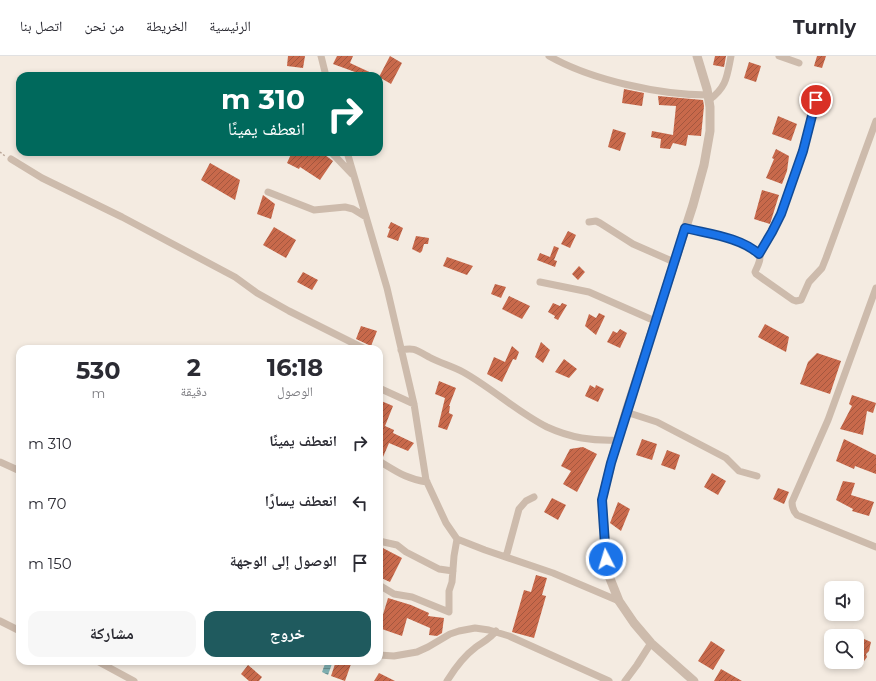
<!DOCTYPE html>
<html lang="ar">
<meta charset="utf-8">
<style>
:root{--surface:#fff;--page:#f7f7f7;--text:#2b2b33;--muted:#7c7c81;--line:#e1e1e2;--accent:#1f5a5e}
body{margin:0;font-family:Montserrat,"Noto Naskh Arabic",sans-serif;background:var(--page);color:var(--text);direction:rtl;height:100vh;display:flex;flex-direction:column;font-size:15px;white-space:nowrap}
*{box-sizing:border-box;margin:0}
p{font-size:13px;color:var(--muted)}
.icon{flex:none;width:22px;height:22px;fill:none;stroke:currentColor;stroke-width:2;stroke-linecap:round;stroke-linejoin:round}
.map{position:relative;flex:1;overflow:hidden;direction:ltr}
.side{position:absolute;left:16px;top:289px;width:367px;height:320px;display:flex;flex-direction:column;background:var(--surface);border-radius:12px;box-shadow:0 2px 6px #0003;direction:rtl}
.side>*{flex:none}
.hud{position:absolute;left:16px;top:16px;width:367px;height:84px;border-radius:12px;box-shadow:0 2px 6px #0003;direction:rtl;background:#00695c;color:#fff;overflow:hidden}
.fabs{position:absolute;left:824px;top:525px;display:grid;gap:8px}
.fabs a{display:grid;place-items:center;width:40px;height:40px;border-radius:8px;background:var(--surface);box-shadow:0 2px 6px #0003;font-size:20px}
.pin{position:absolute;display:grid;place-items:center;width:34px;height:34px;color:#fff;margin:-17px;border:2px solid #fff;border-radius:50%;box-shadow:0 1px 4px #0007}
.me{position:absolute;width:44px;margin:-22px;rotate:355deg;stroke-linejoin:round;filter:drop-shadow(0 0 3px #0008)}
.turn{display:flex;align-items:center;gap:14px;height:84px;padding:0 12px;font-size:18px}
.turn .icon{width:52px;height:52px;stroke-width:2.5}
.turn b{display:block;font-size:28px;line-height:34px}
.eta{display:flex;justify-content:space-evenly;align-items:center;height:68px;text-align:center}
.eta b{font-size:24px;font-weight:700;line-height:28px}
.button{display:flex;gap:8px;margin-top:auto;padding:8px 12px}
.button a{flex:1;height:46px;border-radius:12px;background:var(--accent);color:#fff;font-size:16px;font-weight:700;line-height:46px;text-align:center}
.button a+a{background:var(--page);color:var(--text)}
ul{padding:0;list-style:none}
li{display:flex;align-items:center;gap:12px;height:60px;padding:0 12px}
li div{flex:1}
li b{display:block;font-size:15px}
li em{font-style:normal}
header{display:flex;align-items:center;gap:24px;box-sizing:border-box;height:56px;padding:0 20px;background:var(--surface);border-bottom:1px solid var(--line)}
header strong{font-size:19px}
nav{display:flex;gap:22px;margin-inline-start:auto;font-size:14px}
.map>svg:first-child{display:block}
</style>
<header>
<strong>Turnly</strong>
<nav><a>الرئيسية</a><a>الخريطة</a><a>من نحن</a><a>اتصل بنا</a></nav>
</header>
<div class="map">
<svg width="876" height="625" viewBox="0 0 876 625">
<defs>
<pattern id="water-rules" width="6" height="5" patternUnits="userSpaceOnUse"><rect width="6" height="5" fill="#7fb0b2"/><path d="M0 2.5h6" fill="none" stroke="#699091"/></pattern>
<pattern id="building-hatch" width="6" height="6" patternUnits="userSpaceOnUse"><rect width="6" height="6" fill="#c8694b"/><path d="M-1 1l2-2M0 6l6-6M5 7l2-2" fill="none" stroke="#a4573f"/></pattern>
</defs>
<rect width="100%" height="100%" fill="#f4ebe1"/>
<path fill="url(#water-rules)" d="M 326,605 L 333,605 L 328,619 L 322,616 Z"/>
<path fill="url(#building-hatch)" d="M 288,0 L 305,0 L 303,12 L 287,10 Z
M 337,0 L 353,0 L 350,7 L 378,20 L 353,20 L 355,16 L 333,8 Z
M 390,0 L 402,7 L 391,28 L 379,21 Z
M 715,0 L 726,0 L 724,11 L 713,9 Z
M 817,0 L 826,0 L 822,12 L 814,10 Z
M 749,6 L 761,10 L 756,26 L 744,22 Z
M 624,33 L 644,37 L 642,50 L 622,47 Z
M 658,40 L 703,44 L 704,50 L 701,80 L 688,79 L 686,90 L 673,87 L 670,93 L 660,92 L 661,83 L 651,81 L 652,75 L 673,79 L 676,50 L 659,49 Z
M 778,60 L 797,68 L 791,85 L 772,78 Z
M 613,73 L 626,77 L 620,95 L 608,91 Z
M 776,93 L 789,100 L 787,115 L 782,128 L 766,122 L 774,103 L 772,102 Z
M 292,96 L 321,96 L 333,105 L 320,124 L 300,111 L 299,113 L 287,107 Z
M 210,107 L 240,124 L 235,144 L 201,124 Z
M 762,134 L 779,139 L 770,168 L 754,163 Z
M 263,139 L 275,148 L 271,163 L 257,158 Z
M 391,166 L 403,172 L 398,185 L 387,181 L 390,173 L 388,172 Z
M 274,171 L 296,184 L 286,202 L 263,189 Z
M 568,175 L 576,179 L 570,192 L 561,188 Z
M 416,180 L 429,182 L 428,188 L 424,188 L 422,195 L 420,197 L 412,193 Z
M 554,190 L 559,192 L 554,204 L 557,205 L 555,211 L 537,204 L 540,197 L 550,201 Z
M 447,201 L 473,210 L 467,219 L 443,210 Z
M 579,210 L 585,216 L 578,224 L 572,218 Z
M 303,216 L 318,224 L 312,234 L 297,226 Z
M 495,228 L 506,231 L 501,242 L 491,238 Z
M 509,240 L 530,250 L 522,263 L 502,253 Z
M 553,247 L 560,250 L 562,247 L 567,249 L 558,264 L 554,262 L 555,260 L 548,256 Z
M 599,257 L 605,260 L 596,279 L 585,270 L 589,258 L 596,262 Z
M 765,268 L 789,281 L 786,296 L 758,281 Z
M 361,270 L 377,275 L 371,290 L 356,283 Z
M 620,273 L 627,277 L 620,292 L 607,286 L 613,275 L 617,277 Z
M 541,286 L 550,294 L 543,307 L 535,301 Z
M 512,290 L 519,296 L 516,304 L 513,303 L 502,326 L 487,318 L 494,301 L 505,306 Z
M 817,297 L 841,305 L 830,338 L 800,328 L 808,306 Z
M 564,303 L 577,313 L 569,322 L 555,316 Z
M 439,325 L 456,332 L 449,350 L 450,350 L 449,357 L 453,359 L 447,374 L 438,371 L 445,342 L 435,338 Z
M 590,329 L 595,332 L 596,329 L 604,333 L 598,346 L 585,340 Z
M 852,339 L 876,347 L 873,357 L 867,355 L 863,379 L 840,373 L 852,350 L 849,348 Z
M 379,344 L 393,350 L 385,370 L 394,374 L 393,377 L 414,387 L 408,395 L 389,387 L 383,401 L 379,400 Z
M 642,383 L 657,388 L 652,404 L 636,399 Z
M 844,383 L 876,399 L 876,418 L 855,410 L 854,413 L 836,405 Z
M 583,391 L 597,398 L 577,436 L 563,428 L 571,415 L 561,410 L 570,393 Z
M 667,394 L 680,399 L 675,414 L 661,409 Z
M 712,417 L 726,425 L 718,439 L 704,431 Z
M 843,425 L 855,427 L 851,439 L 874,446 L 869,460 L 852,455 L 853,453 L 836,444 Z
M 778,432 L 789,436 L 784,448 L 773,443 Z
M 552,442 L 566,449 L 558,464 L 544,456 Z
M 618,446 L 630,453 L 621,475 L 610,467 Z
M 379,490 L 402,502 L 390,526 L 379,521 Z
M 536,519 L 547,522 L 542,539 L 546,540 L 534,582 L 512,576 L 524,534 L 531,536 Z
M 388,542 L 411,549 L 429,557 L 428,560 L 444,562 L 442,577 L 437,580 L 429,579 L 430,572 L 407,562 L 402,580 L 379,572 Z
M 857,580 L 871,586 L 869,595 L 866,598 L 867,601 L 862,608 L 857,606 Z
M 711,585 L 725,594 L 713,614 L 698,605 Z
M 336,605 L 347,605 L 351,608 L 345,625 L 331,620 Z
M 248,609 L 262,621 L 259,625 L 249,625 L 241,618 Z
M 721,613 L 742,625 L 714,625 Z
M 379,617 L 395,625 L 374,625 Z"/>
<g fill="none" stroke-linecap="round" stroke-linejoin="round">
<path stroke="#b9a596" stroke-width="1.5" stroke-dasharray="2 2" stroke-linecap="butt" d="M 0,96 L 5,100"/>
<path stroke="#cdbbac" stroke-width="7" d="M 321,0 L 326,20
M 549,0 C 591,24 660,39 708,39
M 779,0 L 799,7
M 709,44 C 727,31 727,20 731,0
M 331,96 L 352,118
M 347,96 L 387,232 L 414,348 L 426,424 L 446,467 L 457,483 L 485,494 L 553,517 L 619,545
M 11,103 L 42,122 L 122,161 L 235,221 L 257,237 L 289,255 L 365,293
M 268,136 L 314,154 L 345,151 L 353,153 L 366,161
M 589,166 L 596,165 L 600,167 L 633,188 L 674,206
M 685,172 C 700,175 752,186 759,198 C 762,203 757,211 755,216 L 756,218 L 793,244 L 796,245 L 801,244 L 809,226 L 822,212 L 826,202 L 876,65
M 759,198 L 772,176 L 781,158 L 803,95 L 816,44
M 540,226 L 589,236 L 655,265
M 876,232 L 828,364 L 792,446 C 792,451 793,455 797,459 L 876,491
M 401,294 C 416,291 417,295 429,301 C 440,307 452,310 463,316 C 492,332 517,356 547,371 C 571,382 592,385 618,384
M 379,332 L 414,348
M 626,356 L 657,366 L 726,402 L 739,415 L 757,420
M 379,405 C 396,415 406,423 427,426
M 0,406 L 20,415
M 379,485 L 397,489 L 406,496 L 439,513 L 453,515
M 506,501 L 519,453 L 526,445 L 534,441
M 379,529 L 394,538 L 412,541 L 449,556 L 449,535 L 452,526 L 454,500 L 457,483
M 0,565 L 20,575
M 379,599 L 394,600 L 417,596 L 428,591 L 450,578 L 459,575 L 475,572 L 489,574 L 509,580 L 609,625
M 97,605 L 134,625
M 447,625 C 455,612 464,600 476,591 C 483,586 491,582 496,575
M 625,625 L 637,609 L 651,587"/>
<path stroke="#cdbbac" stroke-width="9" d="M 694,625 L 651,587 L 634,567 L 619,545 L 607,515 L 602,444 L 611,407 L 626,356 L 693,149 L 704,109 L 710,75 L 710,51 L 707,33 L 697,0"/>
</g>
<g fill="none" stroke-linecap="round" stroke-linejoin="round">
<g stroke="#114b97" stroke-width="10">
<path id="route" d="M 606,503 L 602,444 L 611,407 L 685,172 C 709,178 740,181 759,198 L 772,176 L 781,158 L 803,95 L 816,44"/>
</g>
<use href="#route" stroke="#1a73e8" stroke-width="7"/>
</g>
</svg>
<div class="fabs">
<a><svg class="icon" aria-label="sound" viewBox="0 0 24 24"><path d="M4 9h4l5-4v14l-5-4H4zM17 9q2 3 0 6"/></svg></a>
<a><svg class="icon" aria-label="search" viewBox="0 0 24 24"><circle cx="10" cy="10" r="6"/><path d="M15 15l6 6"/></svg></a>
</div>
<div class="pin" style="left:816px;top:44px;background:#d93025"><svg class="icon" aria-label="arrive" viewBox="0 0 24 24"><path d="M6 21V4h12l-3 4 3 4H6"/></svg></div>
<svg class="me" style="left:606px;top:503px" viewBox="-20 -20 40 40"><circle r="17" fill="#1a73e8" stroke="#fff" stroke-width="3"/><path d="M0-11L8 9 0 5-8 9z" fill="#fff"/></svg>
<div class="hud">
<div class="turn"><svg class="icon" aria-label="right" viewBox="0 0 24 24"><path d="M7 20v-9h11M14 6l5 5-5 5"/></svg><div><b>310 m</b>انعطف يمينًا</div></div>
</div>
<section class="side">
<div class="eta">
<div><b>16:18</b><p>الوصول</p></div>
<div><b>2</b><p>دقيقة</p></div>
<div><b>530</b><p>m</p></div>
</div>
<ul>
<li><svg class="icon" aria-label="right" viewBox="0 0 24 24"><path d="M7 20v-9h11M14 6l5 5-5 5"/></svg><div><b>انعطف يمينًا</b></div><em>310 m</em></li>
<li><svg class="icon" aria-label="left" viewBox="0 0 24 24"><path d="M17 20v-9H6M10 6l-5 5 5 5"/></svg><div><b>انعطف يسارًا</b></div><em>70 m</em></li>
<li><svg class="icon" aria-label="arrive" viewBox="0 0 24 24"><path d="M6 21V4h12l-3 4 3 4H6"/></svg><div><b>الوصول إلى الوجهة</b></div><em>150 m</em></li>
</ul>
<div class="button"><a>خروج</a><a>مشاركة</a></div>
</section>
</div>
